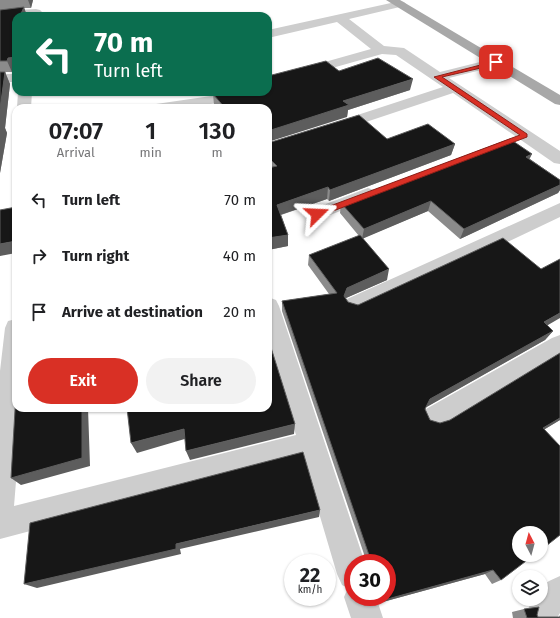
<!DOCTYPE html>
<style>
:root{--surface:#fff;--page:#f2f2f2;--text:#202124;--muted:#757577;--accent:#d93025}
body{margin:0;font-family:"Fira Sans",sans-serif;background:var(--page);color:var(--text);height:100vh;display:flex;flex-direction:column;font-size:15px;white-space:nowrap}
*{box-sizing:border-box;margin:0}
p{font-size:13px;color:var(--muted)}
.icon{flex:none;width:22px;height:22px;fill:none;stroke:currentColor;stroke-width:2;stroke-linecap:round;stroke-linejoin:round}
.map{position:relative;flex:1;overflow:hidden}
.sheet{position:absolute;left:12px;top:104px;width:260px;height:308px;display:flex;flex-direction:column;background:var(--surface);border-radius:12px;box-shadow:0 1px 3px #0004}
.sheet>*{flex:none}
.banner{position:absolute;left:12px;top:12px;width:260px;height:84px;border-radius:12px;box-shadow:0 1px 3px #0004;background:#0b6e4f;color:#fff;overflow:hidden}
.needle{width:26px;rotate:354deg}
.controls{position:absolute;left:512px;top:526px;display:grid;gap:8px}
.controls a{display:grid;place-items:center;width:36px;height:36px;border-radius:50%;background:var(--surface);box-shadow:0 1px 3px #0004;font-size:20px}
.speed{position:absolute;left:284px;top:554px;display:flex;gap:8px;font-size:20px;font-weight:700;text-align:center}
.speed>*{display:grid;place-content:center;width:52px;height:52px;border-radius:50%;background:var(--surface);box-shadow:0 1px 3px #0004;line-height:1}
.speed small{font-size:10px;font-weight:400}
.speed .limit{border:6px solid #d22;background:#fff;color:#111}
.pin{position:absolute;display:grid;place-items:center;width:34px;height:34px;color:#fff;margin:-17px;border-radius:8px;box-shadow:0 2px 6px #0006}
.me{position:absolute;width:44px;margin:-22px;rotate:69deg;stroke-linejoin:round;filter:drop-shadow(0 0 3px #0008)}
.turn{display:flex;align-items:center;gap:14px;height:84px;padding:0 16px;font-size:18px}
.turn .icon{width:52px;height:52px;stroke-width:2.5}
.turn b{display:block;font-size:28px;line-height:34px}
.eta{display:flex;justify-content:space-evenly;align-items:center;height:68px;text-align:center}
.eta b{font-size:24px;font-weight:600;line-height:28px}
.cta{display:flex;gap:8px;margin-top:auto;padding:8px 16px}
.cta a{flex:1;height:46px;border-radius:24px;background:var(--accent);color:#fff;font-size:16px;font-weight:600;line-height:46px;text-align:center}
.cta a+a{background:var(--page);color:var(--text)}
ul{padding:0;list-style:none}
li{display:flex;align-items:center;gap:12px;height:56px;padding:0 16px}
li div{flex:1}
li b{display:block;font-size:15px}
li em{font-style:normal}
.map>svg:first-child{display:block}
</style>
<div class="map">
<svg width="560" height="618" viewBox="0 0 560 618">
<rect width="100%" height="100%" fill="#fff"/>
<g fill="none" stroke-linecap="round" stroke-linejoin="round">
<path fill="#cdcdcd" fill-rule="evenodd" d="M 400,1 L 404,2 L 406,4 L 404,6 L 349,19 L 384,46 L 404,48 L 440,72 L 496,58 L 501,59 L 503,62 L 501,65 L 449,78 L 560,151 L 560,164 L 554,163 L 453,93 L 336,132 L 330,130 L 328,127 L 330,124 L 443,87 L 396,55 L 382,54 L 268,86 L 268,78 L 371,49 L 337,22 L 268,38 L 268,30 Z
M 36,9 L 40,10 L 42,12 L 40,14 L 0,19 L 0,11 Z
M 0,74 L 16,74 L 16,82 L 0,82 Z
M 18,92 L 32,92 L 31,108 L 17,108 Z
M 218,95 L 223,96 L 225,99 L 223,102 L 187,108 L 149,108 L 151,105 L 156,104 Z
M 368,188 L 374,190 L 377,194 L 374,198 L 317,220 L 310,218 L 308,214 L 310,210 Z
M 560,203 L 560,217 L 363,311 L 355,314 L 347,311 L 344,305 L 347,299 Z
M 268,297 L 276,300 L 279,306 L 365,563 L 353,563 L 353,597 L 376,597 L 383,618 L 351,618 L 344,597 L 348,588 L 342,585 L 337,574 L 303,459 L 0,539 L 0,371 L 5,328 L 8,321 L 16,319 L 16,408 L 22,408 L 14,506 L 296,435 L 268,343 Z
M 560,335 L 560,357 L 444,427 L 435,430 L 426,427 L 422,418 L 426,409 L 552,338 Z
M 560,576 L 560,613 L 557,618 L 525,618 L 532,599 L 541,599 L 541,587 L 549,581 Z"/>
<path fill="#a8a8a8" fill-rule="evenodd" d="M 386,0 L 400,0 L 560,95 L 560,105 L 555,104 Z"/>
</g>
<path fill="#8b8b8b" d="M 0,0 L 33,0 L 31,8 L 24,8 L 27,16 L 12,72 L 5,72 L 10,84 L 5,128 L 7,133 L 0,173 Z
M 339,71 L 410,90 L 348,110 L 347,117 L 268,108 L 217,108 L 214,105 L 213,94 Z
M 387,139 L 455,144 L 451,155 L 329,201 L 327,199 L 281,215 L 288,235 L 288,246 L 268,250 L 268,143 Z
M 530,159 L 560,180 L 560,190 L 558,193 L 460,239 L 428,211 L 363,238 L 387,280 L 346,298 L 348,302 L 358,305 L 547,326 L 553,331 L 545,340 L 426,407 L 425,409 L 430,420 L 440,423 L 560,420 L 545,429 L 501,580 L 492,584 L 485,574 L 379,603 L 377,597 L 387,597 L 387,563 L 363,563 L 366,560 L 282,311 L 282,301 L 329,294 L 308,265 L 309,255 L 359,236 L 340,213 L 341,203 Z
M 524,609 L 537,615 L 538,617 L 559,617 L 560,615 L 560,618 L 513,618 L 512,612 Z"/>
<path fill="#5d5d5d" d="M 28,0 L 33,0 L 31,8 Z
M 24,7 L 27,16 L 20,16 Z
M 16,57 L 16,69 L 13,69 L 12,72 L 7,61 L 8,58 Z
M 5,72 L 10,84 L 5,128 L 7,133 L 0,173 L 0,109 Z
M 413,79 L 410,90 L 348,110 L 347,117 L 268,142 L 268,131 L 343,101 Z
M 455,144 L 451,155 L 329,201 L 330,190 Z
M 532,154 L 527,164 L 526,157 Z
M 560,185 L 560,190 L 558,193 L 460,239 L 464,229 Z
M 328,187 L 327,199 L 277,216 L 277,205 Z
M 431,201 L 428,211 L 362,239 L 364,229 Z
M 288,235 L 288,246 L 268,250 L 268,238 Z
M 16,241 L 16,253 L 0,256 L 0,244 Z
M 389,269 L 387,280 L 346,298 L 344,296 L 347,288 Z
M 560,313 L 560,318 L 536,332 L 544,322 Z
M 553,331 L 545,340 L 425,408 L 430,399 Z
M 82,408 L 88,408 L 90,466 L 21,485 L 11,478 Z
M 560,418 L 560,420 L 535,435 L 543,428 Z
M 295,424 L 294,434 L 190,460 L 186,451 Z
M 184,429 L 188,438 L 137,453 L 131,443 Z
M 320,510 L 319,517 L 180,549 L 181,554 L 37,588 L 24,584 L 176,544 Z
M 493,570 L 485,574 L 379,603 L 384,600 Z"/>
<path fill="#171717" stroke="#5d5d5d" d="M 24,7 L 20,16 L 16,16 L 16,57 L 8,58 L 7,61 L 0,61 L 0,10 Z
M 378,58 L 413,79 L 343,101 L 349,105 L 268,131 L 268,108 L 225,108 L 213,94 L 222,92 L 268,92 L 268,76 L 326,61 L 339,71 Z
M 0,72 L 5,72 L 0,109 Z
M 359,115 L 387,139 L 428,124 L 455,144 L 330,190 L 328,187 L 277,205 L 288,235 L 268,238 L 268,168 L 277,166 L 268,157 L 268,143 Z
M 510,139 L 532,154 L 526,157 L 560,180 L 560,185 L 464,229 L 431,201 L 364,229 L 341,203 Z
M 16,207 L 16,241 L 0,244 L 0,210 Z
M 360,235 L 389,269 L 347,288 L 344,296 L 348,302 L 358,305 L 503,238 L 541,269 L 560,259 L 560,313 L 544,322 L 553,331 L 430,399 L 425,409 L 430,420 L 440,423 L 450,420 L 560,353 L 560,418 L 543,428 L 560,446 L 560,535 L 541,550 L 541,533 L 519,533 L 519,555 L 534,555 L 501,580 L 493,570 L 384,600 L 383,597 L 387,597 L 387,563 L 366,563 L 365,560 L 368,560 L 370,558 L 282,301 L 337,293 L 309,255 Z
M 268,338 L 295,424 L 186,451 L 184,429 L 131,443 L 127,408 L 268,408 Z
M 16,393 L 16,408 L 82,408 L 82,458 L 11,478 Z
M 303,452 L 320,510 L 176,544 L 176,549 L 24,584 L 30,523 Z
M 539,607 L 537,615 L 538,617 L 560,617 L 560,618 L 527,618 L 524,609 Z"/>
<path fill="#d93025" stroke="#8d1f18" d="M 496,61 L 498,61 L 498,64 L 442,77 L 527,134 L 527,137 L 320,216 L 314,216 L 314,212 L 520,135 L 434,77 Z"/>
</svg>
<div class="controls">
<a><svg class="needle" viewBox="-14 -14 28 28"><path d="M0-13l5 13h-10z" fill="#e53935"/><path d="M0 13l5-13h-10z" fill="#757577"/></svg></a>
<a><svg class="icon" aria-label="layers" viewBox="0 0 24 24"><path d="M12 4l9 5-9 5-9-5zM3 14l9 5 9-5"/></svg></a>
</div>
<div class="speed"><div>22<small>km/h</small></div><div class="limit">30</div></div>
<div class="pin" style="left:496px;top:62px;background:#d93025"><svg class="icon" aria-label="arrive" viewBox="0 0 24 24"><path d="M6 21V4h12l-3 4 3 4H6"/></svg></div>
<svg class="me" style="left:317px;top:214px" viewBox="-20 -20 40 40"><path d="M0-17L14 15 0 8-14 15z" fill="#d93025" stroke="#fff" stroke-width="4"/></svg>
<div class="banner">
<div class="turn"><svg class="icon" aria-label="left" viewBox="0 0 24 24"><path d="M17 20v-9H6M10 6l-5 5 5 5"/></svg><div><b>70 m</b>Turn left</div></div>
</div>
<section class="sheet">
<div class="eta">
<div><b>07:07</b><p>Arrival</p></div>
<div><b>1</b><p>min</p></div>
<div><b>130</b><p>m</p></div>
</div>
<ul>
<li><svg class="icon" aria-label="left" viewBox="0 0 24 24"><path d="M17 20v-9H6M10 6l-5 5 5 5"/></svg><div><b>Turn left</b></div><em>70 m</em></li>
<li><svg class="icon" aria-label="right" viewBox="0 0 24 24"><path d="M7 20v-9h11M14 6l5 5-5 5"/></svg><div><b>Turn right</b></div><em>40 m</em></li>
<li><svg class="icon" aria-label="arrive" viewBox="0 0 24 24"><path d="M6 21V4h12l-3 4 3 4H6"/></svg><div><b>Arrive at destination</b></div><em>20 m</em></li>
</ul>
<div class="cta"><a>Exit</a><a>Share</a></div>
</section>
</div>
